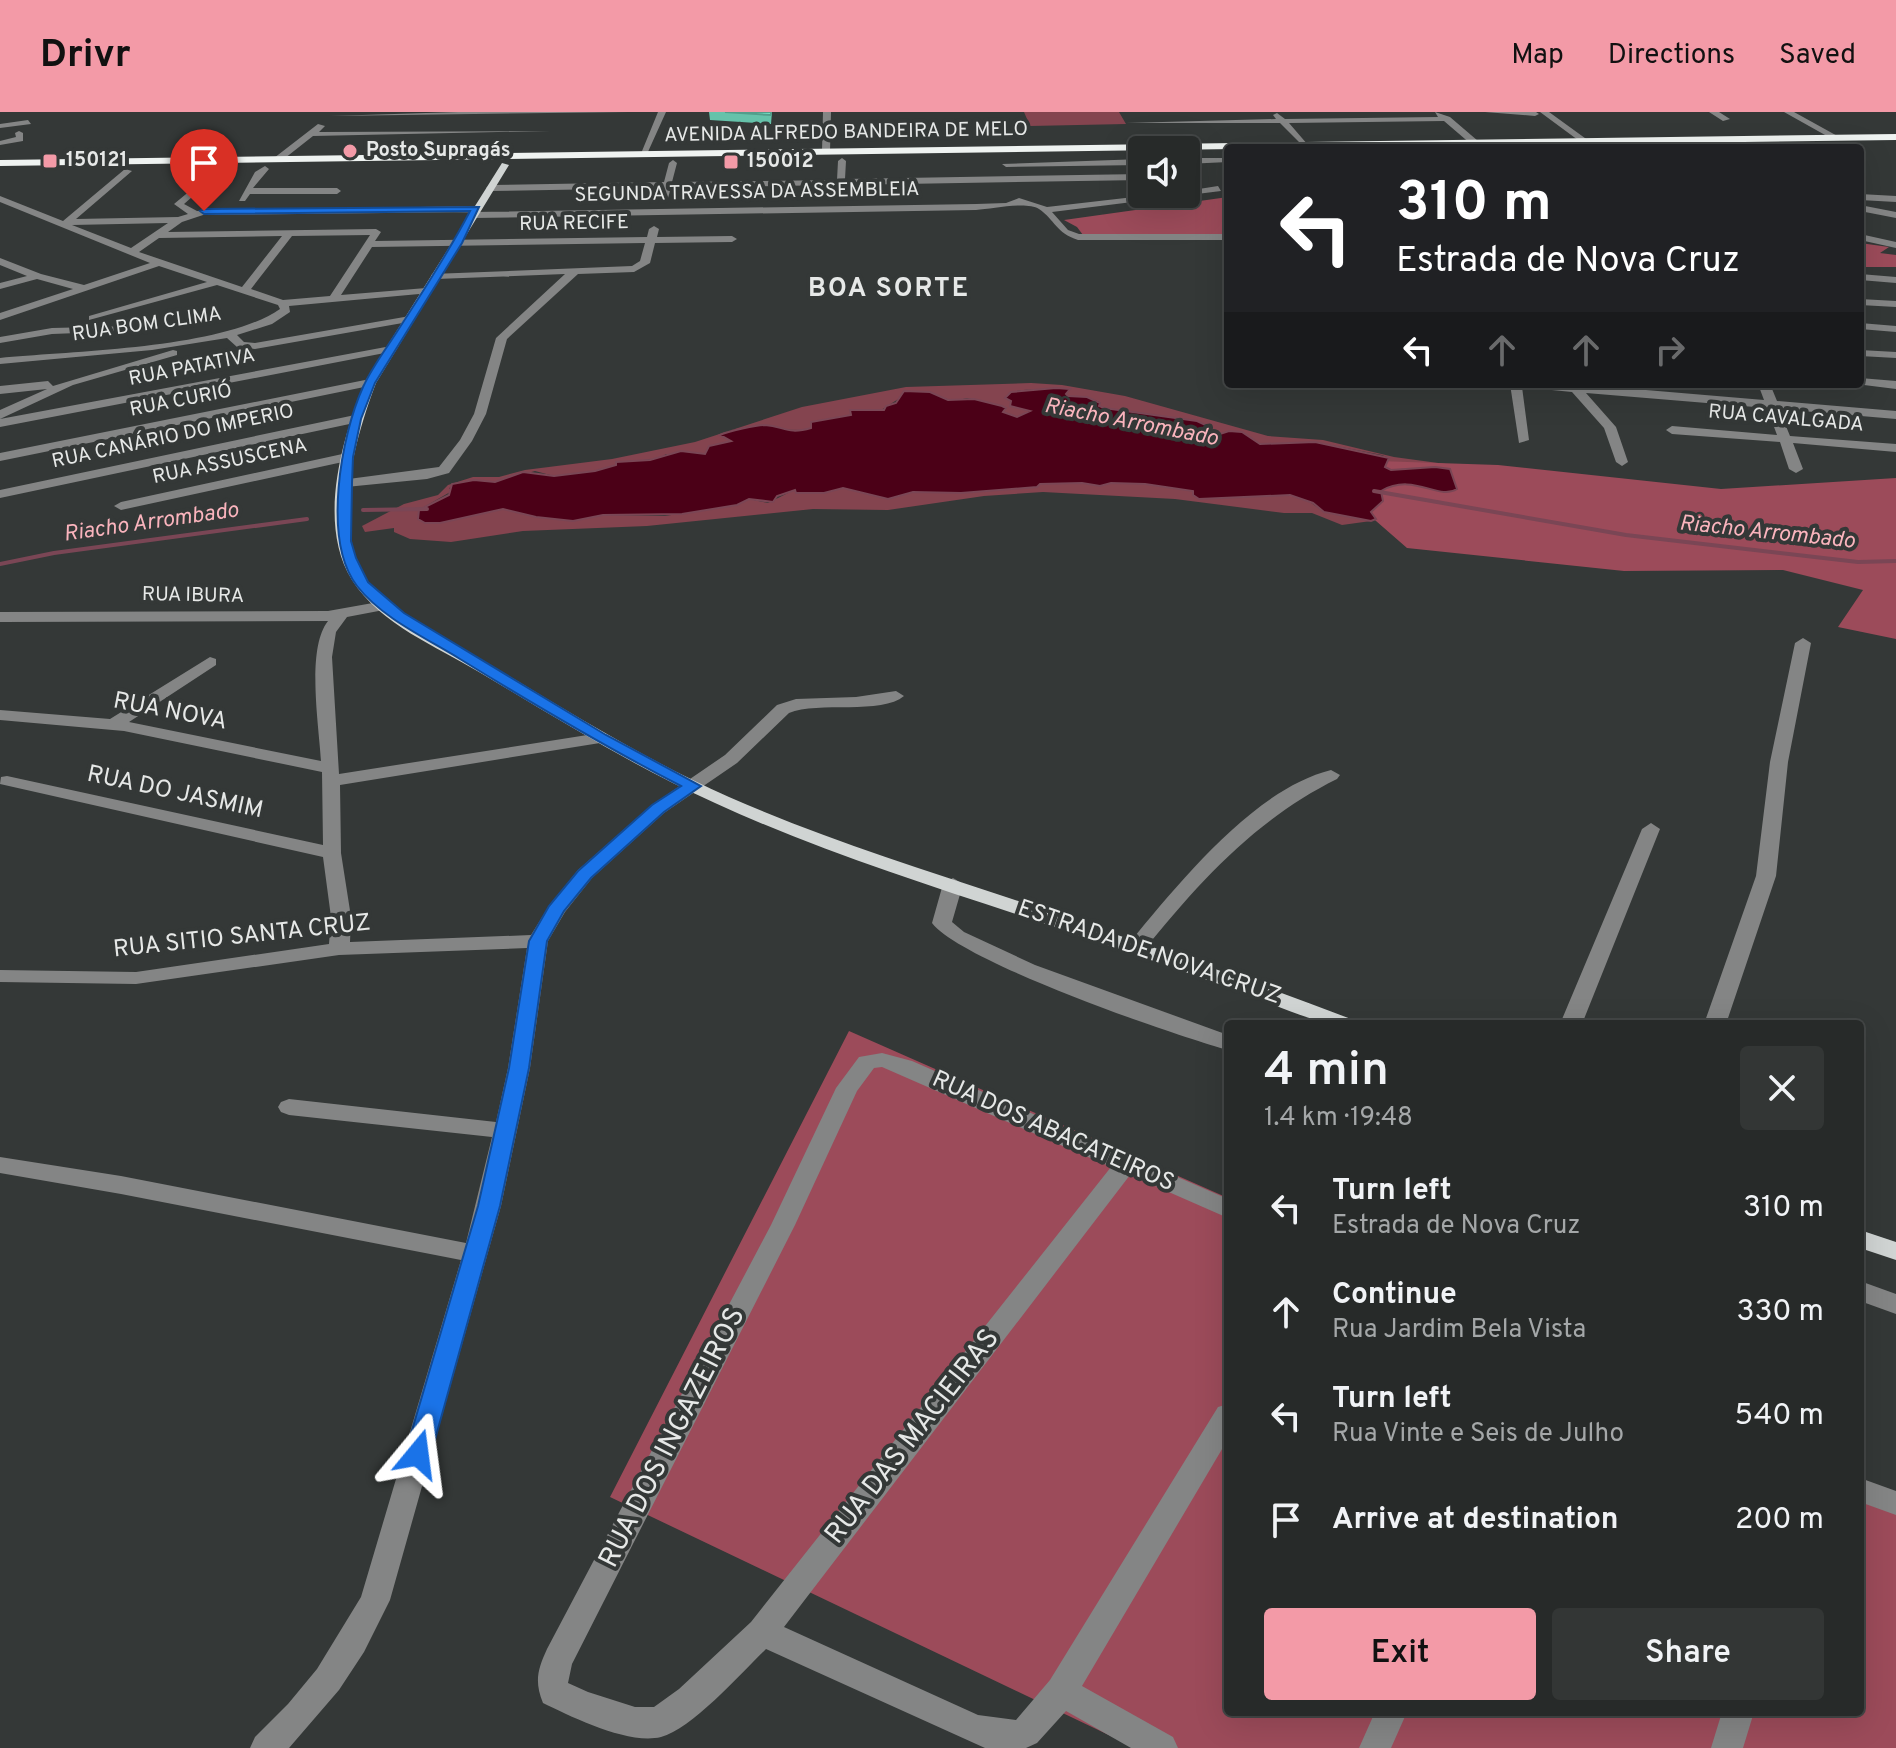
<!DOCTYPE html>
<meta charset="utf-8">
<style>
:root{--surface:#272a29;--page:#333635;--text:#f1f3f6;--muted:#a4a7a8;--line:#434646;--accent:#f39aa7}
body{margin:0;font-family:Overpass,sans-serif;background:var(--page);color:var(--text);height:100vh;display:flex;flex-direction:column;font-size:30px;white-space:nowrap}
*{box-sizing:border-box;margin:0}
p{font-size:26px;color:var(--muted)}
.icon{flex:none;width:44px;height:44px;fill:none;stroke:currentColor;stroke-width:2;stroke-linecap:round;stroke-linejoin:round}
.map{position:relative;flex:1;overflow:hidden}
.side{position:absolute;left:1224px;top:908px;width:640px;height:696px;display:flex;flex-direction:column;background:var(--surface);border-radius:8px;box-shadow:0 8px 32px #0002,0 0 0 2px var(--line)}
.side>*{flex:none}
.guide{position:absolute;left:1224px;top:32px;width:640px;height:244px;border-radius:8px;box-shadow:0 8px 32px #0002,0 0 0 2px var(--line);background:#202124;color:#fff;overflow:hidden}
.fabs{position:absolute;left:1128px;top:24px;display:grid;gap:16px}
.fabs a{display:grid;place-items:center;width:72px;height:72px;border-radius:8px;background:var(--surface);box-shadow:0 8px 32px #0002,0 0 0 2px var(--line);font-size:40px}
.pin{position:absolute;display:grid;place-items:center;width:68px;height:68px;color:#fff;margin:-82px -34px;border-radius:50% 50% 50% 0;rotate:-45deg;box-shadow:0 0 8px #0007}
.pin .icon{rotate:45deg}
.me{position:absolute;width:88px;margin:-44px;rotate:16deg;stroke-linejoin:round;filter:drop-shadow(0 0 6px #0008)}
.turn{display:flex;align-items:center;gap:28px;height:168px;padding:0 40px;font-size:36px}
.turn .icon{width:104px;height:104px;stroke-width:2.5}
.turn b{display:block;font-size:56px;line-height:68px}
.lanes{display:flex;align-items:center;height:76px;padding:0 40px;background:#0003;justify-content:center;gap:40px;direction:ltr}
.lanes .off{opacity:.35}
.round{display:grid;place-items:center;flex:none;width:84px;height:84px;border-radius:8px;background:var(--page)}
.overview{display:flex;align-items:center;justify-content:space-between;height:136px;padding:0 40px}
h1{font-size:48px;font-weight:600;line-height:60px}
.cta{display:flex;gap:16px;margin-top:auto;padding:16px 40px}
.cta a{flex:1;height:92px;border-radius:8px;background:var(--accent);color:#111;font-size:32px;font-weight:600;line-height:92px;text-align:center}
.cta a+a{background:var(--page);color:var(--text)}
ul{padding:0;list-style:none}
li{display:flex;align-items:center;gap:24px;height:104px;padding:0 40px}
li div{flex:1}
li b{display:block;font-size:30px}
li em{font-style:normal}
header{display:flex;align-items:center;gap:48px;box-sizing:border-box;height:112px;padding:0 40px;background:var(--accent);color:#111}
header strong{font-size:38px}
nav{display:flex;gap:44px;margin-inline-start:auto;font-size:28px}
.map>svg:first-child{display:block}
</style>
<header>
<strong>Drivr</strong>
<nav><a>Map</a><a>Directions</a><a>Saved</a></nav>
</header>
<div class="map">
<svg width="1896" height="1636" viewBox="0 0 1896 1636">
<rect width="100%" height="100%" fill="#343837"/>
<path fill="#84444f" d="M 1024,0 L 1119,0 L 1126,12 L 1030,14 Z
M 1031,271 L 1062,273 L 1125,284 L 1268,324 L 1323,328 L 1394,345 L 1453,353 L 1385,356 L 1389,346 L 1382,343 L 1315,330 L 1260,332 L 1242,320 L 1229,319 L 1217,323 L 1205,318 L 1197,309 L 1104,296 L 1097,294 L 1101,291 C 1090,284 1080,287 1069,284 C 1049,279 1032,275 1011,280 L 1010,294 L 1031,299 L 1017,305 L 1002,300 L 1002,294 L 967,286 L 954,289 L 931,282 L 903,284 L 878,300 L 854,297 L 852,303 L 811,310 L 811,316 L 804,318 L 734,317 L 726,320 L 725,326 L 731,329 L 709,334 L 706,342 L 666,342 L 658,347 L 629,349 L 595,359 L 554,364 L 535,359 L 495,370 L 474,368 L 449,376 L 452,379 L 424,395 L 455,408 L 503,397 L 536,405 L 573,409 L 603,403 L 665,404 L 737,393 L 749,387 L 768,391 L 796,377 L 824,381 L 843,375 L 888,387 L 913,380 L 961,381 L 1036,375 L 1039,372 L 1082,371 L 1100,374 L 1111,371 L 1145,372 L 1194,379 L 1207,387 L 1283,382 L 1304,386 L 1324,400 L 1371,409 L 1342,413 L 1312,401 L 1284,401 L 1175,387 L 1043,380 L 984,384 L 888,398 L 813,397 L 647,414 L 523,419 L 451,430 L 410,427 L 394,420 L 394,416 L 365,420 L 362,414 L 404,392 L 438,383 L 448,373 L 473,365 L 499,365 L 525,358 L 612,347 L 695,330 L 802,295 L 906,275 Z"/>
<path fill="#9c4b5a" d="M 1228,85 L 1228,122 L 1083,123 L 1077,115 L 1064,108 Z
M 1860,131 L 1889,135 L 1880,141 L 1896,143 L 1896,155 L 1860,155 Z
M 1378,349 L 1498,353 L 1721,377 L 1896,366 L 1896,527 L 1838,515 L 1863,478 L 1783,458 L 1624,459 L 1407,436 L 1368,402 L 1262,378 Z
M 849,919 L 1228,1086 L 1228,1600 L 1860,1600 L 1860,1366 L 1896,1382 L 1896,1636 L 1136,1636 L 610,1385 Z"/>
<path fill="#4b0017" stroke="#7a4655" stroke-width="2" d="M 1056,276 L 1070,277 L 1066,282 L 1068,284 L 1087,285 L 1100,291 L 1099,294 L 1104,296 L 1197,309 L 1210,315 L 1204,318 L 1217,323 L 1229,319 L 1242,320 L 1260,332 L 1315,330 L 1389,346 L 1385,355 L 1391,358 L 1435,355 L 1450,357 L 1457,377 C 1438,389 1414,360 1381,379 L 1383,389 L 1371,400 L 1376,407 L 1371,409 L 1324,400 L 1313,391 L 1290,383 L 1199,387 L 1193,383 L 1193,379 L 1145,372 L 1111,371 L 1100,374 L 1082,371 L 1040,372 L 1037,375 L 961,381 L 913,380 L 888,387 L 843,376 L 824,381 L 796,381 L 795,378 L 777,384 L 773,390 L 749,387 L 737,393 L 682,402 L 603,403 L 573,409 L 536,405 L 503,397 L 440,411 L 425,411 L 418,407 L 419,398 L 449,383 L 452,372 L 474,368 L 495,370 L 523,360 L 554,364 L 595,359 L 616,353 L 616,350 L 650,348 L 681,339 L 705,342 L 709,334 L 731,329 L 720,323 C 728,319 757,313 765,313 C 784,314 787,323 811,316 L 811,310 L 851,303 L 850,298 L 884,298 L 886,294 L 896,291 L 904,279 L 930,280 L 948,288 L 974,287 L 1002,294 L 1006,296 L 1003,300 L 1017,305 L 1030,299 L 1010,294 L 1011,289 L 1005,286 L 1011,280 Z"/>
<g fill="none" stroke-linecap="round" stroke-linejoin="round">
<path stroke="#7a4655" stroke-width="4" d="M 1374,379 L 1626,423 L 1858,450 L 1896,449
M 363,398 L 427,397
M 0,452 L 54,441 L 307,407"/>
<path fill="#848585" fill-rule="evenodd" d="M 458,0 L 628,0 L 330,4 Z
M 658,0 L 666,0 L 647,42 L 640,44 Z
M 823,0 L 831,0 L 830,39 L 826,41 L 822,39 Z
M 1435,0 L 1450,5 L 1478,29 L 1478,33 L 1472,33 L 1444,9 L 1289,11 L 1308,33 L 1304,35 L 1280,11 L 1126,11 L 1276,7 L 1273,3 L 1277,1 L 1285,7 L 1438,5 Z
M 1485,0 L 1536,0 L 1539,2 L 1535,4 Z
M 1540,0 L 1549,0 L 1589,29 L 1582,31 Z
M 1709,0 L 1719,0 L 1730,7 L 1723,9 Z
M 1784,0 L 1794,0 L 1841,26 L 1834,28 Z
M 28,8 L 31,12 L 0,16 L 0,12 Z
M 318,12 L 325,14 L 319,20 L 550,19 L 313,24 L 280,50 L 274,50 L 274,46 Z
M 19,19 L 23,21 L 23,29 L 0,33 L 0,29 L 16,25 L 15,21 Z
M 842,46 L 846,49 L 845,67 L 1142,62 L 1142,68 L 845,73 L 844,85 L 840,88 L 836,85 L 836,73 L 671,76 L 668,86 L 664,89 L 660,86 L 662,76 L 490,79 L 486,76 L 490,73 L 664,70 L 669,51 L 673,48 L 677,51 L 672,70 L 837,68 L 838,49 Z
M 1186,46 L 1228,46 L 1228,50 L 1186,52 Z
M 1142,47 L 1142,53 L 1006,55 L 1002,52 Z
M 265,54 L 269,57 L 253,76 L 337,76 L 341,79 L 337,82 L 250,82 L 245,89 L 239,89 L 255,60 Z
M 125,57 L 132,59 L 76,107 L 178,105 L 188,102 L 174,92 L 197,73 L 200,78 L 184,92 L 197,99 L 476,94 L 481,97 L 476,100 L 203,103 L 182,110 L 168,120 L 376,117 L 381,120 L 375,129 L 647,125 L 649,117 L 654,114 L 659,117 L 657,125 L 732,124 L 737,127 L 732,130 L 655,131 L 650,151 L 634,160 L 578,162 L 507,227 L 486,302 L 472,329 L 449,361 L 427,367 L 346,375 L 341,374 L 341,368 L 439,355 L 460,328 L 474,302 L 496,226 L 565,162 L 436,167 L 431,164 L 432,162 L 632,154 L 640,149 L 645,131 L 372,135 L 341,183 L 426,176 L 430,177 L 430,181 L 289,194 L 290,200 L 272,212 L 237,223 L 244,230 L 255,231 L 410,204 L 414,205 L 414,209 L 255,237 L 237,235 L 227,226 L 152,238 L 0,252 L 0,246 C 73,239 222,237 280,197 L 278,193 L 217,173 L 89,208 L 89,204 L 207,170 L 159,154 L 0,208 L 0,201 L 73,177 L 37,167 L 0,177 L 0,171 L 27,164 L 0,153 L 0,146 L 41,162 L 84,173 L 150,151 L 0,90 L 0,84 L 63,109 ZM 168,111 L 131,136 L 72,113 ZM 370,123 L 330,184 L 283,188 L 251,177 L 292,124 ZM 282,124 L 242,175 L 139,140 L 159,126 Z
M 1218,74 L 1221,79 L 1052,100 L 1068,118 L 1079,122 L 1228,122 L 1228,128 L 1078,128 C 1056,121 1055,108 1039,97 C 1026,89 992,97 976,98 L 473,106 L 468,103 L 473,100 L 976,92 L 1006,91 L 1019,86 L 1047,95 L 1160,82 L 1186,82 L 1186,79 Z
M 1860,82 L 1896,84 L 1896,90 L 1860,88 Z
M 1860,93 L 1896,100 L 1896,106 L 1860,99 Z
M 1860,122 L 1896,130 L 1896,136 L 1860,128 Z
M 1860,162 L 1896,165 L 1896,171 L 1860,168 Z
M 1860,187 L 1896,189 L 1896,195 L 1860,193 Z
M 1860,211 L 1896,214 L 1896,220 L 1860,217 Z
M 134,214 L 134,218 L 130,219 L 52,222 L 0,231 L 0,225 L 52,216 Z
M 391,234 L 397,237 L 395,239 L 0,315 L 0,307 Z
M 173,238 L 177,239 L 177,243 L 73,273 L 0,307 L 0,298 L 47,277 L 0,282 L 0,274 L 48,269 L 53,274 Z
M 1860,238 L 1896,240 L 1896,246 L 1860,244 Z
M 1860,266 L 1896,269 L 1896,277 L 1856,272 L 1860,272 Z
M 370,267 L 374,269 L 374,273 L 0,349 L 0,341 Z
M 1510,272 L 1575,272 L 1764,288 L 1758,272 L 1770,272 L 1777,289 L 1896,299 L 1896,307 L 1779,297 L 1790,324 L 1896,332 L 1896,340 L 1793,331 L 1803,357 L 1796,361 L 1789,357 L 1780,330 L 1672,322 L 1666,318 L 1672,314 L 1777,323 L 1767,296 L 1586,281 L 1616,315 L 1628,350 L 1622,354 L 1616,350 L 1604,316 L 1572,280 L 1522,275 L 1529,328 L 1519,331 Z
M 355,303 L 361,307 L 359,310 L 0,386 L 0,378 Z
M 347,341 L 353,345 L 352,348 L 121,398 L 114,394 L 121,390 Z
M 384,489 L 389,491 L 389,497 L 347,505 L 336,520 L 332,545 L 339,662 L 600,621 L 609,626 L 600,631 L 340,673 L 341,741 L 351,805 L 350,830 L 531,823 L 549,794 L 578,758 L 652,693 L 725,643 L 777,593 L 796,587 L 856,585 L 896,579 L 904,584 C 882,603 818,589 789,601 L 737,651 L 664,701 L 592,766 L 565,800 L 548,829 L 530,956 L 501,1094 L 390,1488 L 364,1540 L 339,1578 L 289,1636 L 250,1636 L 255,1625 L 288,1592 L 317,1557 L 361,1485 L 461,1148 L 121,1082 L 0,1061 L 0,1045 L 121,1064 L 466,1131 L 492,1025 L 289,1003 L 281,1000 L 278,995 L 281,990 L 289,987 L 496,1010 L 508,956 L 527,836 L 339,843 L 136,872 L 0,870 L 0,858 L 136,860 L 329,832 L 331,805 L 323,745 L 0,672 L 1,665 L 7,664 L 323,733 L 322,660 L 124,619 L 0,608 L 0,598 L 110,607 L 210,545 L 216,547 L 216,553 L 129,610 L 321,649 C 319,613 306,537 328,509 L 0,510 L 0,500 L 328,499 Z
M 1803,526 L 1811,531 L 1788,650 L 1776,764 L 1726,912 L 1704,912 L 1756,764 L 1770,650 L 1795,531 Z
M 1331,658 L 1340,663 L 1337,667 C 1256,707 1200,769 1144,838 L 1130,838 L 1127,834 L 1130,830 C 1179,771 1254,677 1331,658 Z
M 1651,711 L 1660,717 L 1582,912 L 1560,912 L 1642,717 Z
M 953,766 L 963,772 L 952,810 L 964,820 L 1035,853 L 1228,923 L 1228,938 C 1173,923 962,850 932,811 L 943,772 Z
M 882,941 L 912,949 L 1228,1087 L 1228,1106 L 1130,1063 L 784,1515 L 978,1603 L 1016,1608 L 1050,1568 L 1218,1295 L 1228,1292 L 1228,1327 L 1082,1574 L 1173,1625 L 1178,1636 L 1131,1636 L 1066,1599 L 1037,1631 L 1026,1636 L 985,1636 L 766,1537 C 742,1560 692,1617 661,1625 C 628,1633 572,1605 543,1591 C 534,1569 538,1557 547,1537 L 771,1113 L 836,976 L 859,945 ZM 882,955 L 1111,1055 L 751,1510 L 679,1577 L 654,1595 L 635,1595 L 588,1580 L 568,1571 L 572,1552 L 795,1113 L 857,979 L 874,956 Z
M 1860,1169 L 1896,1182 L 1896,1202 L 1860,1189 Z
M 1860,1366 L 1896,1379 L 1896,1403 L 1860,1390 Z
M 1375,1600 L 1407,1600 L 1391,1636 L 1359,1636 Z
M 1722,1600 L 1754,1600 L 1743,1636 L 1711,1636 Z"/>
<path fill="#d0d4d3" fill-rule="evenodd" d="M 502,51 L 509,53 L 376,271 C 355,327 331,409 365,466 C 391,508 451,529 492,554 C 569,600 646,648 729,685 C 820,725 915,755 1009,786 C 1124,825 1238,864 1351,907 L 1354,912 C 1312,912 1291,899 1254,885 C 1214,870 1175,856 1136,843 C 996,793 850,753 715,691 C 632,654 557,606 479,560 C 436,534 381,513 352,468 C 317,412 342,328 364,271 Z
M 1860,1118 L 1896,1130 L 1896,1148 L 1860,1136 Z"/>
<path fill="#eff3f1" fill-rule="evenodd" d="M 1896,22 L 1896,28 L 0,54 L 0,48 Z"/>
</g>
<path fill="#65c2aa" d="M 709,0 L 772,0 L 771,12 L 710,8 Z"/>
<path fill="#75e2c6" stroke="#529e8b" stroke-width="2" d="M 725,0 L 771,0 L 771,3 Z"/>
<path fill="#1a73e8" stroke="#114b97" stroke-width="2" d="M 479,95 L 462,131 L 375,271 L 361,307 L 353,345 L 352,371 L 351,429 L 356,446 L 368,470 L 404,501 L 606,623 L 701,674 L 664,700 L 591,766 L 564,799 L 547,829 L 529,956 L 500,1094 L 431,1342 L 427,1350 L 418,1353 L 409,1350 L 405,1342 L 478,1094 L 509,956 L 529,829 L 549,794 L 578,759 L 652,693 L 681,674 C 605,635 533,592 460,547 C 426,526 382,506 357,474 C 322,429 341,323 363,275 C 372,255 386,237 398,218 C 423,179 449,140 470,99 L 204,102 L 200,99 L 204,97 Z"/>
<g fill="#f39aa7" stroke="#343837" stroke-width="3">
<circle cx="350" cy="39" r="8"/>
<rect x="42" y="41" width="16" height="16" rx="4"/>
<rect x="723" y="42" width="16" height="16" rx="4"/>
</g>
<g text-anchor="middle" dominant-baseline="central" stroke-width="8" stroke-linejoin="round" paint-order="stroke">
<g font-size="20" fill="#e6e8e7" stroke="#343837">
<text transform="translate(846 21) rotate(-1)">AVENIDA ALFREDO BANDEIRA DE MELO</text>
<text transform="translate(747 81) rotate(-1)">SEGUNDA TRAVESSA DA ASSEMBLEIA</text>
<text transform="translate(574 112) rotate(-1)">RUA RECIFE</text>
<text transform="translate(147 213) rotate(-8)">RUA BOM CLIMA</text>
<text transform="translate(192 256) rotate(-11)">RUA PATATIVA</text>
<text transform="translate(181 289) rotate(-11)">RUA CURIÓ</text>
<text transform="translate(1786 307) rotate(5)">RUA CAVALGADA</text>
<text transform="translate(173 325) rotate(-12)">RUA CANÁRIO DO IMPERIO</text>
<text transform="translate(230 350) rotate(-12)">RUA ASSUSCENA</text>
<text transform="translate(193 484) rotate(1)">RUA IBURA</text>
</g>
<g font-size="20" font-weight="bold" fill="#e6e8e7" stroke="#343837" text-anchor="start">
<text x="366" y="39">Posto Supragás</text>
<text x="66" y="49">150121</text>
<text x="747" y="50">150012</text>
</g>
<g font-size="22" font-style="italic" fill="#fab4bd" stroke="#343837">
<text transform="translate(1131 311) rotate(11)">Riacho Arrombado</text>
<text transform="translate(151 411) rotate(-8)">Riacho Arrombado</text>
<text transform="translate(1767 421) rotate(6)">Riacho Arrombado</text>
</g>
<g font-size="24" fill="#e6e8e7" stroke="#343837">
<text transform="translate(170 600) rotate(11)">RUA NOVA</text>
<text transform="translate(175 681) rotate(12)">RUA DO JASMIM</text>
<text transform="translate(242 825) rotate(-6)">RUA SITIO SANTA CRUZ</text>
<text transform="translate(1149 841) rotate(19)">ESTRADA DE NOVA CRUZ</text>
<text transform="translate(1053 1020) rotate(24)">RUA DOS ABACATEIROS</text>
</g>
<g font-size="26" font-weight="bold" letter-spacing="2" fill="#e6e8e7" stroke="#343837">
<text x="889" y="177">BOA SORTE</text>
</g>
<g font-size="28" fill="#e6e8e7" stroke="#343837">
<text transform="translate(913 1325) rotate(-52)">RUA DAS MACIEIRAS</text>
<text transform="translate(673 1326) rotate(-63)">RUA DOS INGAZEIROS</text>
</g>
</g>
</svg>
<div class="fabs">
<a><svg class="icon" aria-label="sound" viewBox="0 0 24 24"><path d="M4 9h4l5-4v14l-5-4H4zM17 9q2 3 0 6"/></svg></a>
</div>
<div class="pin" style="left:204px;top:99px;background:#d93025"><svg class="icon" aria-label="arrive" viewBox="0 0 24 24"><path d="M6 21V4h12l-3 4 3 4H6"/></svg></div>
<svg class="me" style="left:418px;top:1342px" viewBox="-20 -20 40 40"><path d="M0-17L14 15 0 8-14 15z" fill="#1a73e8" stroke="#fff" stroke-width="4"/></svg>
<div class="guide">
<div class="turn"><svg class="icon" aria-label="left" viewBox="0 0 24 24"><path d="M17 20v-9H6M10 6l-5 5 5 5"/></svg><div><b>310 m</b>Estrada de Nova Cruz</div></div>
<div class="lanes"><svg class="icon" aria-label="left" viewBox="0 0 24 24"><path d="M17 20v-9H6M10 6l-5 5 5 5"/></svg><svg class="icon off" aria-label="ahead" viewBox="0 0 24 24"><path d="M12 20V5M6 11l6-6 6 6"/></svg><svg class="icon off" aria-label="ahead" viewBox="0 0 24 24"><path d="M12 20V5M6 11l6-6 6 6"/></svg><svg class="icon off" aria-label="right" viewBox="0 0 24 24"><path d="M7 20v-9h11M14 6l5 5-5 5"/></svg></div>
</div>
<section class="side">
<div class="overview"><div><h1>4 min</h1><p>1.4 km · 19:48</p></div><a class="round"><svg class="icon" aria-label="close" viewBox="0 0 24 24"><path d="M6 6l12 12M18 6L6 18"/></svg></a></div>
<ul>
<li><svg class="icon" aria-label="left" viewBox="0 0 24 24"><path d="M17 20v-9H6M10 6l-5 5 5 5"/></svg><div><b>Turn left</b><p>Estrada de Nova Cruz</p></div><em>310 m</em></li>
<li><svg class="icon" aria-label="ahead" viewBox="0 0 24 24"><path d="M12 20V5M6 11l6-6 6 6"/></svg><div><b>Continue</b><p>Rua Jardim Bela Vista</p></div><em>330 m</em></li>
<li><svg class="icon" aria-label="left" viewBox="0 0 24 24"><path d="M17 20v-9H6M10 6l-5 5 5 5"/></svg><div><b>Turn left</b><p>Rua Vinte e Seis de Julho</p></div><em>540 m</em></li>
<li><svg class="icon" aria-label="arrive" viewBox="0 0 24 24"><path d="M6 21V4h12l-3 4 3 4H6"/></svg><div><b>Arrive at destination</b></div><em>200 m</em></li>
</ul>
<div class="cta"><a>Exit</a><a>Share</a></div>
</section>
</div>
